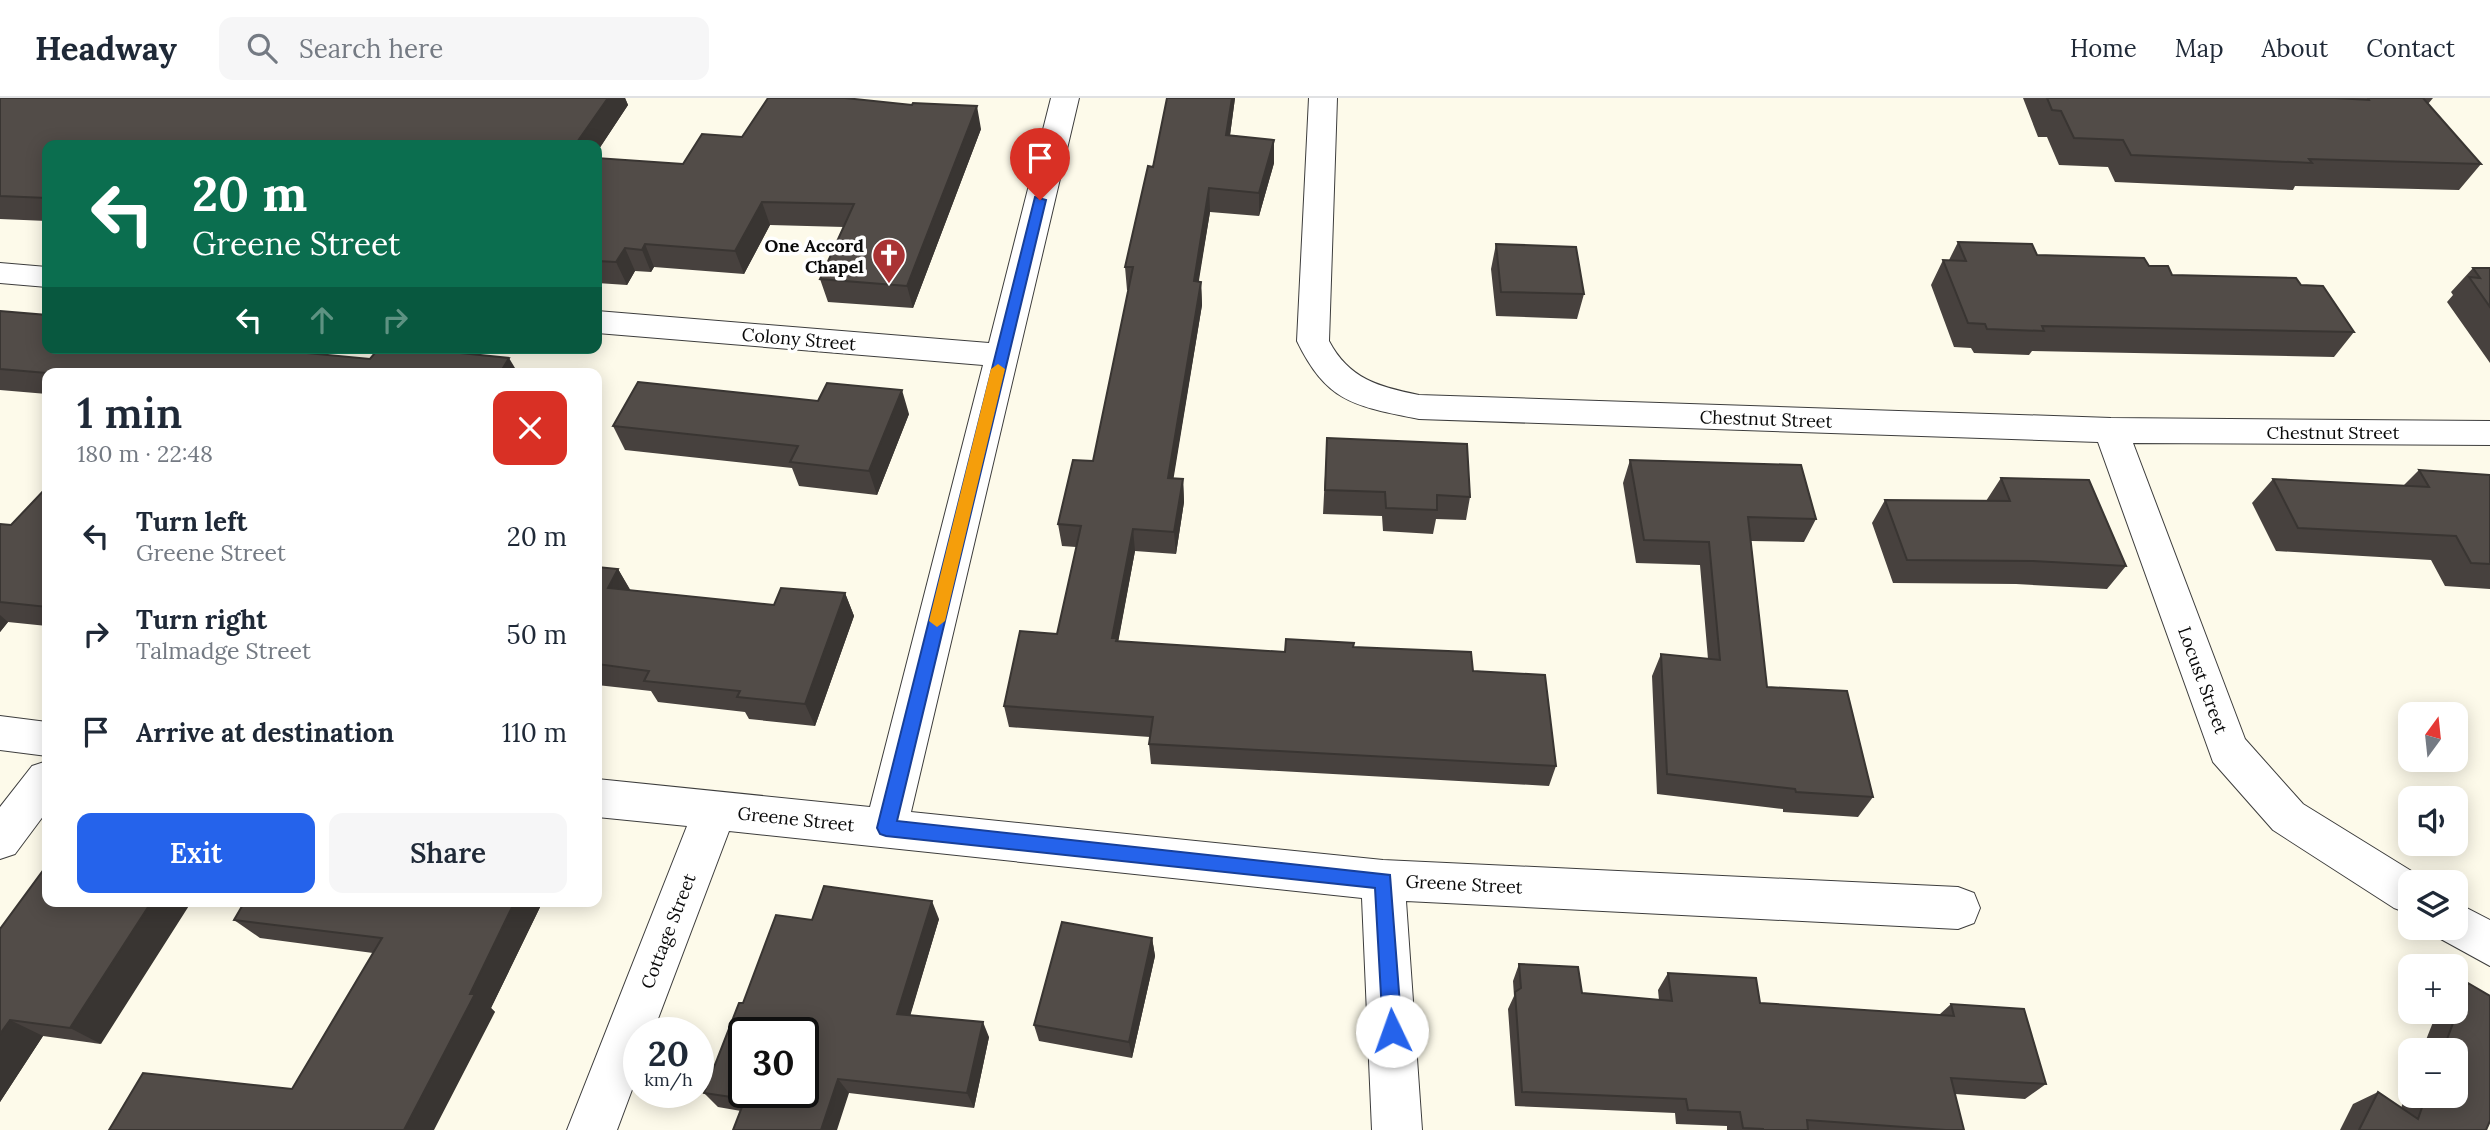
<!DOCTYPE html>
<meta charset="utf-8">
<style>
:root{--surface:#fff;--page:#f6f6f7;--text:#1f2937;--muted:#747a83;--line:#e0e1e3;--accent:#2563eb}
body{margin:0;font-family:Lora,serif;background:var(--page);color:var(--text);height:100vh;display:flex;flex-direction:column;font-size:26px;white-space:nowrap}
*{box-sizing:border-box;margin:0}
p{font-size:23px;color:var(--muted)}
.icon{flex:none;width:38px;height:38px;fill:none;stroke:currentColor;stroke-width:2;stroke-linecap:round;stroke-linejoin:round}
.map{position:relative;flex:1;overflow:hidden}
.side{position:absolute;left:42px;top:270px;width:560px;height:539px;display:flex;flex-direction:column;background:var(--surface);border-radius:14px;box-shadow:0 4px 18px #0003}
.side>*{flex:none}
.top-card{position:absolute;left:42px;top:42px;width:560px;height:214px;border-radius:14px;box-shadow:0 4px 18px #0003;background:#0b6e4f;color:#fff;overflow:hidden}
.needle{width:46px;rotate:15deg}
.fabs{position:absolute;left:2398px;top:604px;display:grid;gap:14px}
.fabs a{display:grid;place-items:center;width:70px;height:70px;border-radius:14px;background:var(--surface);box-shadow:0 4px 18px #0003;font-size:35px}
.speed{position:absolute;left:623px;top:919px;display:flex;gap:14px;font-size:35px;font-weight:700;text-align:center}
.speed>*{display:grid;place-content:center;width:91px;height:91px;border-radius:50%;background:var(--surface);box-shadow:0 4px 18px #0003;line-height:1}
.speed small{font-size:18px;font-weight:400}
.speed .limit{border:4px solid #111;border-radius:10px;background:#fff;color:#111}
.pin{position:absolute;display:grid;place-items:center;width:60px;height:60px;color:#fff;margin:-72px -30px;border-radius:50% 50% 50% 0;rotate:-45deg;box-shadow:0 0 7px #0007}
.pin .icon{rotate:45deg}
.me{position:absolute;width:77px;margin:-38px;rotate:357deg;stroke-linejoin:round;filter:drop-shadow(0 0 5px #0008)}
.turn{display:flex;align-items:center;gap:24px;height:147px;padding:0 35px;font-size:32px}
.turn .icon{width:91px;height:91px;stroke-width:2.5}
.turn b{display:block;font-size:49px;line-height:60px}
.lanes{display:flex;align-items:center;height:66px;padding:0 35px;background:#0003;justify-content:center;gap:35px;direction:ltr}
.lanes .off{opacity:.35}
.round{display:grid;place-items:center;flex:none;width:74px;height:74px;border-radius:14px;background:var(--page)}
.headline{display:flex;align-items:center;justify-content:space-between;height:119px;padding:0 35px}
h1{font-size:42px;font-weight:600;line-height:52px}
.button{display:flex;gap:14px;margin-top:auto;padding:14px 35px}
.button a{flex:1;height:80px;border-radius:14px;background:var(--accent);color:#fff;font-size:28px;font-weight:600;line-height:80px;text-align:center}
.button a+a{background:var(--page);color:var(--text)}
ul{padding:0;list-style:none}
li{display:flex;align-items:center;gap:21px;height:98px;padding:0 35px}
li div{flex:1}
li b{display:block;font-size:26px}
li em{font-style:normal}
header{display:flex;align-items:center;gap:42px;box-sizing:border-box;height:98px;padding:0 35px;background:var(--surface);border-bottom:2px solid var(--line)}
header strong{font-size:33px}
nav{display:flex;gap:38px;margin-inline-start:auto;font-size:24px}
.search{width:490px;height:63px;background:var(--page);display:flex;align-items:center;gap:18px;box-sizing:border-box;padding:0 24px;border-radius:14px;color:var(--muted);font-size:26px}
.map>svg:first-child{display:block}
</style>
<header>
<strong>Headway</strong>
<div class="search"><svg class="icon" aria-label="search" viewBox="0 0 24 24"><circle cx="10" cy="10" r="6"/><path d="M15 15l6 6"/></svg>Search here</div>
<nav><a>Home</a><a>Map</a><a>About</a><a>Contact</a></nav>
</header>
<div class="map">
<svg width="2490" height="1032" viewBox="0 0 2490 1032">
<rect width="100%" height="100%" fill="#fdfaea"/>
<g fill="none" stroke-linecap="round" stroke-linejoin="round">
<g stroke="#3d3d3d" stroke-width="2">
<path id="minor" d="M 1051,0 L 1079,0 L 911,714 L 1383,762 L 1958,789 L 1974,795 L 1980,810 L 1974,825 L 1958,831 L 1406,803 L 1422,1032 L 1372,1032 L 1362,800 L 729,733 L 653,934 L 639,934 L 639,973 L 617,1032 L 567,1032 L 687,728 L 597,719 L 597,681 L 870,709 L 983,267 L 597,235 L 597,213 L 989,245 Z
M 1309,0 L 1337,0 L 1329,243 C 1349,281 1379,289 1419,297 L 2111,320 L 2490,323 L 2490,347 L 2133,345 L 2245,641 L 2303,706 L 2426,782 L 2427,784 L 2410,784 L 2410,816 L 2394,810 L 2273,732 L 2213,664 L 2098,344 L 1419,321 C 1355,308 1327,305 1297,243 Z
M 0,165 L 47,169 L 47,189 L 0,185 Z
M 0,618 L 47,624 L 47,658 L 0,652 Z
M 47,663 L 47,713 L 15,756 L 0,761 L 0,709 L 32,668 Z
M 2455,804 L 2490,822 L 2490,868 L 2439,840 L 2434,830 L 2455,830 Z"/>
</g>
<use href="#minor" fill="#fff" fill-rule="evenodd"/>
</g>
<path fill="#47413e" d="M 0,0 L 625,0 L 628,7 L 597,54 L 597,47 L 47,47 L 47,123 L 0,121 Z
M 1167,0 L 1235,0 L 1230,37 L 1274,42 L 1274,65 L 1259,118 L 1210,114 L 1198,184 L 1201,184 L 1202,207 L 1173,380 L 1183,381 L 1184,404 L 1176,456 L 1135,453 L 1118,543 L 1285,554 L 1353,549 L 1473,573 L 1556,668 L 1549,688 L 1151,666 L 1149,646 L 1150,639 L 1009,629 L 1004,608 L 1057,536 L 1076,449 L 1062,448 L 1058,426 L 1093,363 L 1129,192 L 1127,192 L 1125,169 L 1153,69 Z
M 2023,0 L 2433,0 L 2428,6 L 2481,66 L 2459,92 L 2295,88 L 2293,92 L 2115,84 L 2108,69 L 2059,67 L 2047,39 L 2038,39 Z
M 981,31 L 913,210 L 828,204 L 820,181 L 844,129 L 770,127 L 744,176 L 654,169 L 651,174 L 635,173 L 627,187 L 597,185 L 597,60 L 683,66 L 742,39 Z
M 1958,144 L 2037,157 L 2149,168 L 2172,177 L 2301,187 L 2354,234 L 2334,259 L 2032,253 L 2029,257 L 1974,255 L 1971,250 L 1954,249 L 1931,187 L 1943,162 L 1949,162 Z
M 1496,146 L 1584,196 L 1577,221 L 1496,218 L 1491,171 Z
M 2473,170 L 2490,170 L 2490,265 L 2447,204 L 2453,197 L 2451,194 Z
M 0,213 L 47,250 L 370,261 L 509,260 L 47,275 L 47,296 L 0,292 Z
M 909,316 L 877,397 L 799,388 L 792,370 L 625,352 L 613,328 Z
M 1327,340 L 1470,399 L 1466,422 L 1436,421 L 1433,436 L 1383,433 L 1382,418 L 1323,416 Z
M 1630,362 L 1816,421 L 1804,444 L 1751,443 L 1767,589 L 1873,699 L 1858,719 L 1783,714 L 1783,711 L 1657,696 L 1652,578 L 1661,556 L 1708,561 L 1700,467 L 1636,465 L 1623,385 Z
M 2419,372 L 2490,377 L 2490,491 L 2445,488 L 2431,462 L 2276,453 L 2252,405 L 2273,381 L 2403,388 Z
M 2001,380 L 2126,468 L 2107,491 L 2016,486 L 1893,485 L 1872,425 L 1885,402 L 1986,403 Z
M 47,389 L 47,528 L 8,524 L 0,534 L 0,426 L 11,427 Z
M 597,469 L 618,471 L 631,493 L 774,507 L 845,495 L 854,518 L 815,628 L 749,621 L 745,614 L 658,604 L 651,593 L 597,587 Z
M 245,803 L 543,803 L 491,910 L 495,914 L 292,991 L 373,855 L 260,840 L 234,822 Z
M 939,821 L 910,917 L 989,939 L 974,1010 L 849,995 L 741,1013 L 718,1009 L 704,995 L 743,905 L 812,822 Z
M 0,831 L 101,946 L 43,938 L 0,1004 Z
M 1152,840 L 1155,858 L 1132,960 L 1039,943 L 1034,927 Z
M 1519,866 L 1582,895 L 1659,902 L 1658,892 L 1668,875 L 1760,905 L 1939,917 L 1951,906 L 2046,986 L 2025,1001 L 1955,996 L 1964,1032 L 1727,1032 L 1727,1028 L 1676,1026 L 1675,1015 L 1515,1008 L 1508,911 L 1514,898 L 1513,883 Z
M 2468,885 L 2486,1032 L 2340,1032 L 2353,1006 L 2378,994 L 2401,1010 L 2410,985 L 2410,998 L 2455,998 L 2455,952 L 2422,952 L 2437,914 L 2455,914 L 2455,892 Z"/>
<path fill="#393532" d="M 608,0 L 625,0 L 628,7 L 597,54 L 597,47 L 575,47 Z
M 1232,0 L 1235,0 L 1227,60 L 1226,37 Z
M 977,8 L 981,31 L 913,210 L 907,188 Z
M 1274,42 L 1274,65 L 1259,118 L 1259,95 Z
M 1209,90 L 1210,114 L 1195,207 L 1194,183 Z
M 762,104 L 770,127 L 744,176 L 735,153 Z
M 645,146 L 654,169 L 651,174 L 642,152 Z
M 625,150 L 635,173 L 627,187 L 616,164 Z
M 1201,184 L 1202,207 L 1170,402 L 1168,380 Z
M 509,260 L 518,275 L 500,275 Z
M 902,292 L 909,316 L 877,397 L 869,373 Z
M 1183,381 L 1184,404 L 1176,456 L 1174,434 Z
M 1133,431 L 1135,453 L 1118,545 L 1112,540 Z
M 618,471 L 631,494 L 608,490 Z
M 845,495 L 854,518 L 815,628 L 805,606 Z
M 0,517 L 8,524 L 0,534 Z
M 152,803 L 192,803 L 101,946 L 70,930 Z
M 515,803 L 543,803 L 491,910 L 495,914 L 434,1032 L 404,1032 Z
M 932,803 L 939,821 L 906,932 L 897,916 Z
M 1152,840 L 1155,858 L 1132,960 L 1129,944 Z
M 10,922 L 43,938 L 0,1004 L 0,936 Z
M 983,924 L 989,939 L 974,1010 L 967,995 Z
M 838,981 L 849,995 L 837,1032 L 821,1032 Z"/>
<path fill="#524c48" stroke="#393532" stroke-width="2" fill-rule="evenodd" d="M 0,0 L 608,0 L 575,47 L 47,47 L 47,100 L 0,98 Z
M 768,0 L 845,0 L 912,7 L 913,5 L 977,8 L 907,188 L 820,181 L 854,106 L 762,104 L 735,153 L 645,146 L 642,152 L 625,150 L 616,164 L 597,163 L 597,60 L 683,66 L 702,36 L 742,39 Z
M 1167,0 L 1232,0 L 1226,37 L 1274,42 L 1259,95 L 1209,90 L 1194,183 L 1201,184 L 1168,380 L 1183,381 L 1174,434 L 1133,431 L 1112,540 L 1117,540 L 1116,543 L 1285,554 L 1286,541 L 1354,545 L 1353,549 L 1471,554 L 1473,573 L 1545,577 L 1556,668 L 1149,646 L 1153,619 L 1004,608 L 1020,533 L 1057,536 L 1081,428 L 1058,426 L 1073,362 L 1093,363 L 1133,169 L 1125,169 L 1148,68 L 1153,69 Z
M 2047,0 L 2335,0 L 2369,2 L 2368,0 L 2423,0 L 2481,66 L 2309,61 L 2312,65 L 2131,57 L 2123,42 L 2074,40 L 2061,13 L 2052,12 Z
M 1958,144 L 2032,146 L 2037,157 L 2144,160 L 2149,168 L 2168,168 L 2172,177 L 2296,180 L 2301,187 L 2323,188 L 2354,234 L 2042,228 L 2044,233 L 1987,231 L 1985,226 L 1968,225 L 1943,162 L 1966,163 Z
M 1496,146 L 1576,149 L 1584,196 L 1501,194 Z
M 2473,170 L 2490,170 L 2490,209 L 2469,179 L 2480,180 Z
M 0,213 L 47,217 L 47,250 L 254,250 L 370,261 L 379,250 L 412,250 L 509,260 L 500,275 L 47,275 L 0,271 Z
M 638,284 L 818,303 L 827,285 L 902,292 L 869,373 L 790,364 L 798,348 L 613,328 Z
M 1327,340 L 1467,346 L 1470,399 L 1437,397 L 1437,412 L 1386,410 L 1385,394 L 1325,392 Z
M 1630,362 L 1801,367 L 1816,421 L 1748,419 L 1767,589 L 1847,593 L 1873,699 L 1796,694 L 1795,691 L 1667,676 L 1661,556 L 1720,562 L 1709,444 L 1644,442 Z
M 2419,372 L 2490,377 L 2490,466 L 2471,465 L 2456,438 L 2298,430 L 2273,381 L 2429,389 Z
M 2001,380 L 2089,382 L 2126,468 L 2033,463 L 1907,462 L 1885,402 L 2010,403 Z
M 47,389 L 47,509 L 0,504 L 0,426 L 11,427 Z
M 597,469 L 618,471 L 608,490 L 774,507 L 781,490 L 845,495 L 805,606 L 737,599 L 740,593 L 644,583 L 649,573 L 597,566 Z
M 47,767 L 47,803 L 152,803 L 70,930 L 10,922 L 0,936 L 0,831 Z
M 824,788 L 932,803 L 897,916 L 983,924 L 967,995 L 838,981 L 821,1032 L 733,1032 L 745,1001 L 704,995 L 739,905 L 743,905 L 776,817 L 812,822 ZM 744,934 L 803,934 L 803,994 L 744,994 Z
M 245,803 L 515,803 L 470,896 L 475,896 L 404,1032 L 109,1032 L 143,975 L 292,991 L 382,840 L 234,822 Z
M 1062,824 L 1152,840 L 1129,944 L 1034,927 Z
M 1519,866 L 1578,869 L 1582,895 L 1672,903 L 1668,875 L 1756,880 L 1760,905 L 1954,918 L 1951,906 L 2024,911 L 2046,986 L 1951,980 L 1964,1032 L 1946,1032 L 1807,1022 L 1808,1032 L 1763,1032 L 1763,1031 L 1743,1030 L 1740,1014 L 1688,1012 L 1686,1001 L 1522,994 L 1515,894 L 1521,890 Z
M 2468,885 L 2490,898 L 2490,1023 L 2486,1032 L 2359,1032 L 2378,994 L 2418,1021 L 2426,998 L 2455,998 L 2455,952 L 2443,952 Z"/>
<path fill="#2563eb" stroke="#184099" stroke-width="2" d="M 1035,99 L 1046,102 L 897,723 L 1390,777 L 1402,933 L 1399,940 L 1392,943 L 1385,940 L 1383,933 L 1375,790 L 886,738 L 880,736 L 877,730 Z"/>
<path fill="#f59e0b" d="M 998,266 L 1005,271 L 945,523 L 937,529 L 929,523 L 991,271 Z"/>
<defs>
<g id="church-pin" transform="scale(1.75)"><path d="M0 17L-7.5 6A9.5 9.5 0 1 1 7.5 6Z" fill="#aa3334" stroke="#fff"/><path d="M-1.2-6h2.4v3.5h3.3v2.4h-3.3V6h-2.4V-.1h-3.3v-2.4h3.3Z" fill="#fff"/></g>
</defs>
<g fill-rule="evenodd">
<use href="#church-pin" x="889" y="157"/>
</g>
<g text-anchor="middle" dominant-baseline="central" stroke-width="7" stroke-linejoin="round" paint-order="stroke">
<g font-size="18" font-weight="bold" fill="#0a0a0a" stroke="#fff" text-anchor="end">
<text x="864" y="147">One Accord<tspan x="864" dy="21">Chapel</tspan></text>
</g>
<g font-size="18" fill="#0a0a0a" stroke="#fff">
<text transform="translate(799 241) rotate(5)">Colony Street</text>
<text transform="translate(1766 321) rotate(2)">Chestnut Street</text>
<text x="2333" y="334">Chestnut Street</text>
<text transform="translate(2203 582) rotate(70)">Locust Street</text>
<text transform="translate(796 721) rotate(6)">Greene Street</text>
<text transform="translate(1464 786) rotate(3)">Greene Street</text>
<text transform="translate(668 833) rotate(-69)">Cottage Street</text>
</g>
</g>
</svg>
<div class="fabs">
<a><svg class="needle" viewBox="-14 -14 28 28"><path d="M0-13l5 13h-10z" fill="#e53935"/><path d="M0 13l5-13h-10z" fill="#747a83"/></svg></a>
<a><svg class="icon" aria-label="sound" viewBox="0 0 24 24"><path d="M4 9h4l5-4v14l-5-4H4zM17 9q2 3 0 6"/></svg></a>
<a><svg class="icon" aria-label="layers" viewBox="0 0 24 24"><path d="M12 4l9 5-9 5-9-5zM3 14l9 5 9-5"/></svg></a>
<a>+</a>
<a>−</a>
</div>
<div class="speed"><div>20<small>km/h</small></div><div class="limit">30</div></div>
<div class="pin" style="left:1040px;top:102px;background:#d93025"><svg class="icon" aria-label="arrive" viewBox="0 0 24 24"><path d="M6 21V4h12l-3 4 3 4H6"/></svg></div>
<svg class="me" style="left:1392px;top:933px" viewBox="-20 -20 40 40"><circle r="19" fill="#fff"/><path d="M0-13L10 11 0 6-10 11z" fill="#2563eb"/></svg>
<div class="top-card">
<div class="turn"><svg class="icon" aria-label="left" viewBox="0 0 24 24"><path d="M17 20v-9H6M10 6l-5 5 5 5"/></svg><div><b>20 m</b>Greene Street</div></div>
<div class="lanes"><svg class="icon" aria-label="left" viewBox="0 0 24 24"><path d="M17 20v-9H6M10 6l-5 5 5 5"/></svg><svg class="icon off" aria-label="ahead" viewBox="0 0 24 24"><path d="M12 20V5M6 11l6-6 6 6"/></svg><svg class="icon off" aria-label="right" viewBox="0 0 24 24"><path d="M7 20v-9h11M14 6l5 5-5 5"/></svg></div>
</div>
<section class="side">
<div class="headline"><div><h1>1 min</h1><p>180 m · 22:48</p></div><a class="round" style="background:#d93025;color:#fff"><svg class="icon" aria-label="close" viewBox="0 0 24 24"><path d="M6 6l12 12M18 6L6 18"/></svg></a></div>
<ul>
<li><svg class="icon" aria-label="left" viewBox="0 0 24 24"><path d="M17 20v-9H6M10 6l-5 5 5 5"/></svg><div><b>Turn left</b><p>Greene Street</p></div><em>20 m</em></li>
<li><svg class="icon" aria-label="right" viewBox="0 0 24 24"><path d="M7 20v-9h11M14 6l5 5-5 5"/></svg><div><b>Turn right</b><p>Talmadge Street</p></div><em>50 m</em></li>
<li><svg class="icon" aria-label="arrive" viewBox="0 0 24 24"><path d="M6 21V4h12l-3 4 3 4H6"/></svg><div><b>Arrive at destination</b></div><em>110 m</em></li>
</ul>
<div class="button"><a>Exit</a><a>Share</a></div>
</section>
</div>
